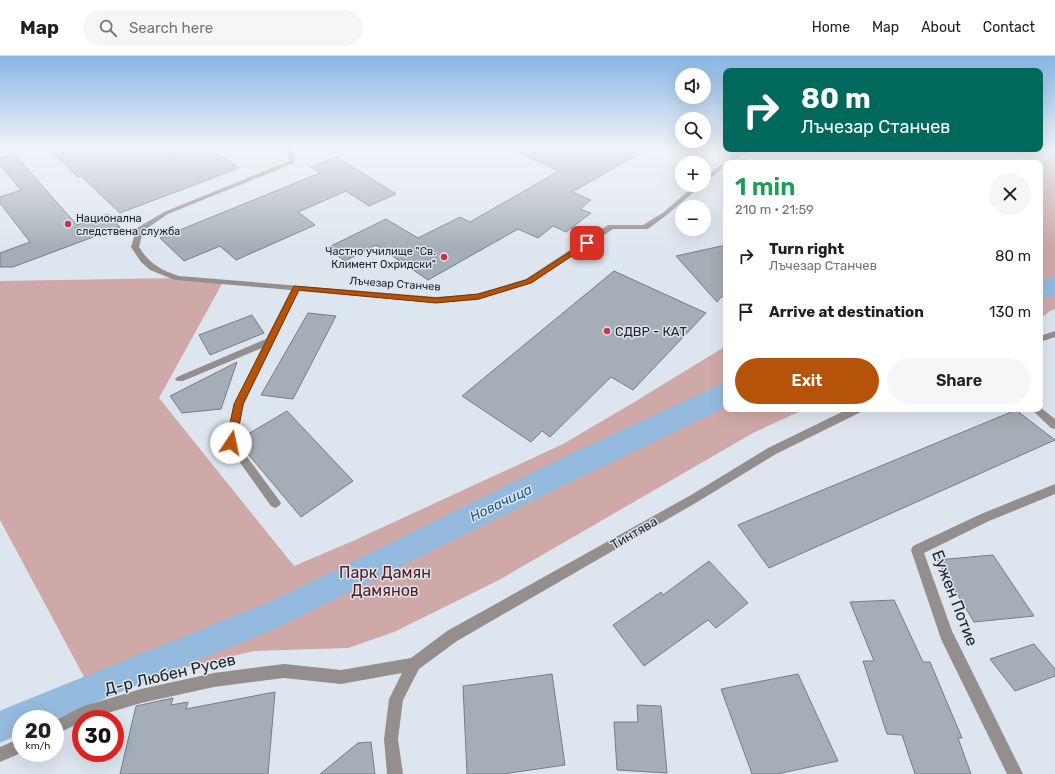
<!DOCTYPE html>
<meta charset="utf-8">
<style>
:root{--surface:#fff;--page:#f6f6f6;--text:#202124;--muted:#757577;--line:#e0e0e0;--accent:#b45309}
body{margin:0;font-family:Rubik,sans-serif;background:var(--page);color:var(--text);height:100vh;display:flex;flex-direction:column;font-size:15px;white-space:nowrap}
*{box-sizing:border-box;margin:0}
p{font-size:13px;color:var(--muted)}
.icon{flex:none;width:22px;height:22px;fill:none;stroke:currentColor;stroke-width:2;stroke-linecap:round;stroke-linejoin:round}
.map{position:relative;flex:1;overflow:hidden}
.panel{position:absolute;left:723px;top:104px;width:320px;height:252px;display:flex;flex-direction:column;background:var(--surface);border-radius:8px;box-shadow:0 4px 16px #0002}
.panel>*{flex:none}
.hud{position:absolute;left:723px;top:12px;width:320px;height:84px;border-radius:8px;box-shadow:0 4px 16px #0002;background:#00695c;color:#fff;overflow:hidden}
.tools{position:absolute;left:675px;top:12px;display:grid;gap:8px}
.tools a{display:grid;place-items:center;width:36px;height:36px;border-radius:50%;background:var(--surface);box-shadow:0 4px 16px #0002;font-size:20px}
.speed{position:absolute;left:12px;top:654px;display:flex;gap:8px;font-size:20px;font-weight:700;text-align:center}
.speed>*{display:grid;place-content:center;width:52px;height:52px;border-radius:50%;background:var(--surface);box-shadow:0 4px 16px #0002;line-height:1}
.speed small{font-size:10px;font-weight:400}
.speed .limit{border:6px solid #d22;background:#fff;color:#111}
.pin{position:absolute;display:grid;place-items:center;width:34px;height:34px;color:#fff;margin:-17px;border-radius:8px;box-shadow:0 2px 6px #0006}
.me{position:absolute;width:44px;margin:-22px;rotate:11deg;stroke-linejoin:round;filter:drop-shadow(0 0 3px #0008)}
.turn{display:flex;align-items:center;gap:14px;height:84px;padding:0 12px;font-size:18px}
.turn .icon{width:52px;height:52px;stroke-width:2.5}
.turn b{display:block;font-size:28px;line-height:34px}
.round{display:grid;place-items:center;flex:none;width:42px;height:42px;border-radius:21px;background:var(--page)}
.headline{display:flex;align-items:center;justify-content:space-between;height:68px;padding:0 12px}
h1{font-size:24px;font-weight:600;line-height:30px;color:#1e9e55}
.cta{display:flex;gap:8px;margin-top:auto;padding:8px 12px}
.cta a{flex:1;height:46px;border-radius:24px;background:var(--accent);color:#fff;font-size:16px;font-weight:600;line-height:46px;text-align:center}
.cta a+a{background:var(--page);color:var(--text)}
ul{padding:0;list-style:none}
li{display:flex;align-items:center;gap:12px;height:56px;padding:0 12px}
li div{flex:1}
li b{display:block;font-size:15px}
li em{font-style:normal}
header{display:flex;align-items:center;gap:24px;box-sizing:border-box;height:56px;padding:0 20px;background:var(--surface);border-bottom:1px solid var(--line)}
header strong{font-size:19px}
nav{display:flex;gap:22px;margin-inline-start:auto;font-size:14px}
.search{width:280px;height:36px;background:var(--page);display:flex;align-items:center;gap:10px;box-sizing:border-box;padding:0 14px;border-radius:22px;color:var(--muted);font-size:15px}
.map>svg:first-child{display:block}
</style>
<header>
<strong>Map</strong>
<div class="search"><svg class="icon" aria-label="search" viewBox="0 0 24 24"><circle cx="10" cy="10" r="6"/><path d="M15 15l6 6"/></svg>Search here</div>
<nav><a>Home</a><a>Map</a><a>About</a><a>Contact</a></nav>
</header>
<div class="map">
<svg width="1055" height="718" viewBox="0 0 1055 718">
<rect width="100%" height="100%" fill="#dde6ef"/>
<path fill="#cfa9a8" d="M 1052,92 L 1055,92 L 1055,253 L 1050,255 L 1040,263 L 1040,108 L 1053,98 Z
M 178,222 L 223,226 L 159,342 L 294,510 L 355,484 L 563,388 L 636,345 L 726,290 L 726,353 L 805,353 L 753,377 L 499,524 L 394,576 L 348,592 L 254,595 L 91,634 L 0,464 L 0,225 Z"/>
<path fill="#94badd" d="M 1055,220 L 1055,240 L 1040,243 L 1040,225 Z
M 726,326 L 726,351 L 591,416 L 277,572 L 55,663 L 21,663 L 21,677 L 0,687 L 0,655 L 4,653 L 274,544 L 575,396 Z"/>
<path fill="#a5aeb6" stroke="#757e86" d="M 48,92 L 164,92 L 171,98 L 187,92 L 206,92 L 221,101 L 222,100 L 239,112 L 120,157 L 81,120 L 78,121 Z
M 509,92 L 649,92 L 572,136 L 591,144 L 580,153 L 591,157 L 566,176 L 553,170 L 538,182 L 518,173 L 428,224 L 376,189 L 345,205 L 327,192 L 386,163 L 418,182 L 460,161 L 470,166 L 559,115 Z
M 14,98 L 77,169 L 108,158 L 120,171 L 13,211 L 0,211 L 0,197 L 30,186 L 0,147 L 0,141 L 21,134 L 0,109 L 0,102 Z
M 337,101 L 396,138 L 369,150 L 346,135 L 298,156 L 315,169 L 236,204 L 220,190 L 184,205 L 160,182 L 320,117 L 311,111 Z
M 726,189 L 726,240 L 721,241 L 717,246 L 676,200 Z
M 614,215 L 706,257 L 633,334 L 611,321 L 550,381 L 542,375 L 531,386 L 462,340 Z
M 308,257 L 336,260 L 293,343 L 261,339 Z
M 252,259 L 264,277 L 210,299 L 199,279 Z
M 237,306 L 221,353 L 182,357 L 170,340 Z
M 1016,354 L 1055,384 L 769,512 L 738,469 Z
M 287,355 L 353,425 L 301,461 L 238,386 L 238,384 Z
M 993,499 L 1034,560 L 974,566 L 937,504 Z
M 709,505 L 748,547 L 716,572 L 708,564 L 644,610 L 613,569 L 661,536 L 663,539 Z
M 894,544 L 923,606 L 930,606 L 962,682 L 958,682 L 971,718 L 915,718 L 902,679 L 887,678 L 863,605 L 874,605 L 850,546 Z
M 1034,588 L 1055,613 L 1055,620 L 1015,635 L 990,603 Z
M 552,618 L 565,709 L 503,718 L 467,718 L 463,630 Z
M 798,618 L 838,705 L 777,718 L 752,718 L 721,633 Z
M 275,636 L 268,718 L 120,718 L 136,650 L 173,642 L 171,649 L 188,646 L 186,653 Z
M 637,649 L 661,650 L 667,717 L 617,714 L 614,666 L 638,666 Z
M 371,686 L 375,718 L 320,718 L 358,687 Z"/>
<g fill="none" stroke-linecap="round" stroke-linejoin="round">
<path fill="#948e8d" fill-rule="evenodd" d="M 284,92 L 290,92 L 294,97 L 294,107 L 168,158 L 143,175 L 139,191 C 149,207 160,214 179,220 L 436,241 L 477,238 L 526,223 L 608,169 L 643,169 L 664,156 L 695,129 L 702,129 L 668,158 L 648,173 L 613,173 L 532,227 L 478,244 L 436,247 L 299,235 L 244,348 L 236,386 L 279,444 L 281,447 L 279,450 L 275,452 L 271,450 L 226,387 L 234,348 L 262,292 L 183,325 L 177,325 L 175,323 L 177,321 L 266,283 L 291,234 L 175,224 L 150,214 L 141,206 L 131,191 L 137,172 L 164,156 L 289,105 L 288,97 Z
M 745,93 L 754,93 C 751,95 729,107 726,107 L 726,110 L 704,127 L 704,122 L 736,97 Z
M 1055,275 L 1055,281 L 1040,286 L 1040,280 Z
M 1040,351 L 1055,363 L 1055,373 L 1051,372 L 1031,353 L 1040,353 Z
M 848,353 L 862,353 L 861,356 L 776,398 L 699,445 L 457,585 L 419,613 L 403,644 L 398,683 L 403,718 L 387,718 L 384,683 L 389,643 L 402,617 L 341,628 L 284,622 L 214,631 L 141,647 L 88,663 L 81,663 L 81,666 L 55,679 L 55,664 L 84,650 L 141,633 L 214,617 L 284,608 L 341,614 L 411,602 L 447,575 L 691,439 L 768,392 Z
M 1055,428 L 1055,438 L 989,465 L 924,497 L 952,575 L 1023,718 L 1007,718 L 941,583 L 911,494 L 913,490 L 981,458 Z
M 21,682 L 21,697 L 0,706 L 0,691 Z"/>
</g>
<linearGradient id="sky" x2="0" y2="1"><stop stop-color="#86b6e4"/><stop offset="0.48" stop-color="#f0f4f8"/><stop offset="1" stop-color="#f0f4f8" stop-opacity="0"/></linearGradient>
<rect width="1055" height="192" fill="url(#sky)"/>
<path fill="#b45309" stroke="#753606" d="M 587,185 L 590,186 L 590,188 L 531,227 L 478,243 L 436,247 L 299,234 L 243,348 L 236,387 L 234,390 L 228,390 L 226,387 L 234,348 L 294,230 L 436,242 L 478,238 L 526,224 Z"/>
<g fill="#c83747" stroke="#dde6ef" stroke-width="1.5">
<circle cx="68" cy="168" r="4"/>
<circle cx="444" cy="201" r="4"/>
<circle cx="607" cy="275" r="4"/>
</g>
<g text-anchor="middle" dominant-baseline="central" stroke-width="3" stroke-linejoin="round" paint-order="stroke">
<g font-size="11" fill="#222529" stroke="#dde6ef" text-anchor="start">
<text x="76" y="162">Национална<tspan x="76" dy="13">следствена служба</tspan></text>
<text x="436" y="195" text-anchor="end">Частно училище "Св.<tspan x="436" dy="13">Климент Охридски"</tspan></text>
</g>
<g font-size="11" fill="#222529" stroke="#dde6ef">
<text transform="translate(395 228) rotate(4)">Лъчезар Станчев</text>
</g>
<g font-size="13" fill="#222529" stroke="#dde6ef" text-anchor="start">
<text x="615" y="275">СДВР - КАТ</text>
</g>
<g font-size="13" fill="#222529" stroke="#dde6ef">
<text transform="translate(634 477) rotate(-30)">Тинтява</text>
</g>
<g font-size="14" font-style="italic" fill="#225c89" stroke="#dde6ef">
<text transform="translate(501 447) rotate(-26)">Новачица</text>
</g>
<g font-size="16" fill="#59181e" stroke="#dde6ef">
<text x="385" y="516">Парк Дамян<tspan x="385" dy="18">Дамянов</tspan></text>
</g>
<g font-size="16" fill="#222529" stroke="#dde6ef">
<text transform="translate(955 542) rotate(69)">Еужен Потие</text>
<text transform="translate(170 618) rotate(-13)">Д-р Любен Русев</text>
</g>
</g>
</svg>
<div class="tools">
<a><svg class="icon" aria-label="sound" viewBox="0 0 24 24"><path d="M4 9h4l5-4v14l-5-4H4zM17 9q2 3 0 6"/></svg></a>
<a><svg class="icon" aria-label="search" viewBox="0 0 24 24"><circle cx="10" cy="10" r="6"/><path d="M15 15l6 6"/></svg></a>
<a>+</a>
<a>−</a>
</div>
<div class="speed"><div>20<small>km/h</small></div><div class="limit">30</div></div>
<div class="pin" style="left:587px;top:187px;background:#d93025"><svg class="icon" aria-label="arrive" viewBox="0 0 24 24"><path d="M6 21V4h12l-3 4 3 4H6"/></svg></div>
<svg class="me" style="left:231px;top:387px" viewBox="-20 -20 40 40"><circle r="19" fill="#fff"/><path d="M0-13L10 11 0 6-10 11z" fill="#b45309"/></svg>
<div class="hud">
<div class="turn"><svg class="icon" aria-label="right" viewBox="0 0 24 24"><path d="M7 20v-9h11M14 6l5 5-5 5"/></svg><div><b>80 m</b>Лъчезар Станчев</div></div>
</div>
<section class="panel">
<div class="headline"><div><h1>1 min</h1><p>210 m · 21:59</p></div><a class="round"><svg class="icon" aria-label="close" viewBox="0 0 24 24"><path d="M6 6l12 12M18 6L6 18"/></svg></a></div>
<ul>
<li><svg class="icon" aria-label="right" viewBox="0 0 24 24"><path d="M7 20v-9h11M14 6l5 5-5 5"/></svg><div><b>Turn right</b><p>Лъчезар Станчев</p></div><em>80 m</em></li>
<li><svg class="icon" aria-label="arrive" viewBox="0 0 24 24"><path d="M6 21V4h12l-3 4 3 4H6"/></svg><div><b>Arrive at destination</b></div><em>130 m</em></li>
</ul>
<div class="cta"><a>Exit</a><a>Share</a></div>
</section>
</div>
